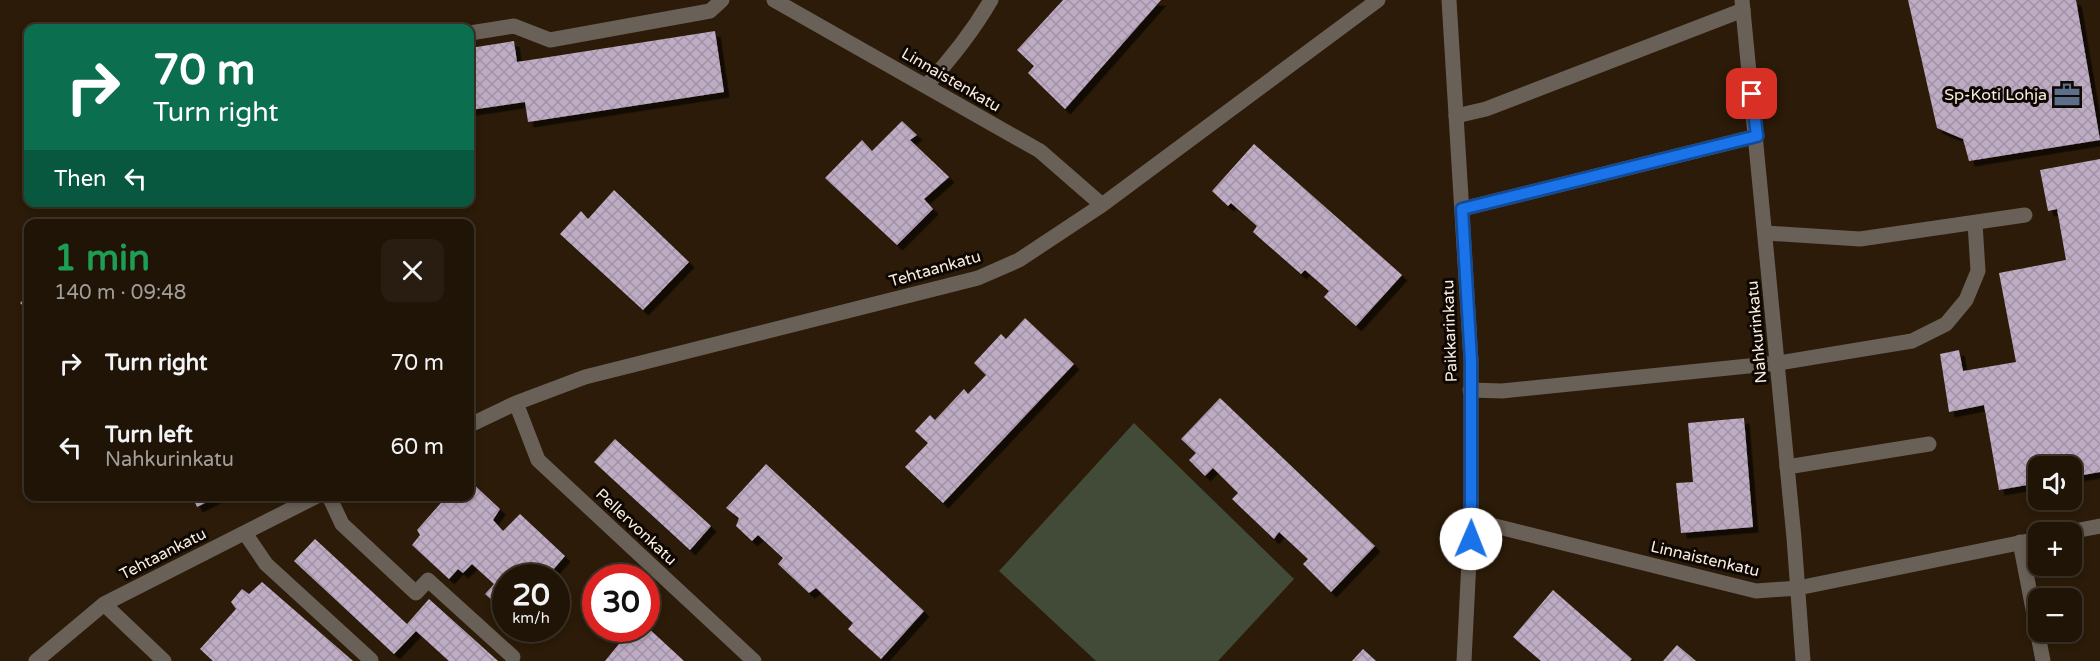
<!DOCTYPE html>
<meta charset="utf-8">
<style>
:root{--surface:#201406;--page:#281d10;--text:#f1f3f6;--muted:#a29e9b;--line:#3d3328}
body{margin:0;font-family:"Varela Round",sans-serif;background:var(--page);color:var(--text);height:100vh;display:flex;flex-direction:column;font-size:22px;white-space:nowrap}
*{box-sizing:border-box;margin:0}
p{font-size:20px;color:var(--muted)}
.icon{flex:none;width:33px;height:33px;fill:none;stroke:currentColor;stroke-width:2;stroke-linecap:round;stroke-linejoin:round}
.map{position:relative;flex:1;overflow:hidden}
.sheet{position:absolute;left:24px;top:219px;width:450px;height:282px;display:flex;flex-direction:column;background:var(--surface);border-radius:12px;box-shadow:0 3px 9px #0003,0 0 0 2px var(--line)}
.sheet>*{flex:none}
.top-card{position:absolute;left:24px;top:24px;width:450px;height:183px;border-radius:12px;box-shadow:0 3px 9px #0003,0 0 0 2px var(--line);background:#0b6e4f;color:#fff;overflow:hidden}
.tools{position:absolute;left:2028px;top:456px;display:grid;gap:12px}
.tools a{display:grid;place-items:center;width:54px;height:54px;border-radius:12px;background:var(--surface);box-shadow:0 3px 9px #0003,0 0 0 2px var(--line);font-size:30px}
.speed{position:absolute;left:492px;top:564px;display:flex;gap:12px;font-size:30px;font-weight:700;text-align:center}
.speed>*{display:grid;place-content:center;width:78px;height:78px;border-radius:50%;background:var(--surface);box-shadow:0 3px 9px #0003,0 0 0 2px var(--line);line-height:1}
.speed small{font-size:15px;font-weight:400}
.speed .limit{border:9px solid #d22;background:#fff;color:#111}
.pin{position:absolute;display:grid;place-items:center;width:51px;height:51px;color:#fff;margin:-26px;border-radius:12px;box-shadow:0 3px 9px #0006}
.me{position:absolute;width:66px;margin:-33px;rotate:1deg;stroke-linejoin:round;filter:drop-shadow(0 0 4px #0008)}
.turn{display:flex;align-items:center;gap:21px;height:126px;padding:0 30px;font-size:27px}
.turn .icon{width:78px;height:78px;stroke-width:2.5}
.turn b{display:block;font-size:42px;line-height:51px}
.then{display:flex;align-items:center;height:57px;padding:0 30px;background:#0003;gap:12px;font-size:22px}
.round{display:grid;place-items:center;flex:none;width:63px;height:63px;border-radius:12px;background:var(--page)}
.headline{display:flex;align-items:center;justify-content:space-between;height:102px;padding:0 30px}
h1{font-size:36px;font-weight:700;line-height:45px;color:#1e9e55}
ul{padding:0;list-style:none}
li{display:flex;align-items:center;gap:18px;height:84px;padding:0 30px}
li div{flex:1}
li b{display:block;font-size:22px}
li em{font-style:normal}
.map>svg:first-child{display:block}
</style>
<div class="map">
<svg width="2100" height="661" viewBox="0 0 2100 661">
<defs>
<pattern id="building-cross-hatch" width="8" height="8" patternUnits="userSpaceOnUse" patternTransform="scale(1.5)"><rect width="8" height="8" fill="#beabc4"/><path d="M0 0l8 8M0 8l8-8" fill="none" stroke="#a192a4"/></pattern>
<filter id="shadow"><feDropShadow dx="5.5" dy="5.5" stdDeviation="0" flood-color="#0009"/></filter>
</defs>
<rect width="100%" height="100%" fill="#2b1b08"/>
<path fill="#424b38" d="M 1134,423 L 1294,579 L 1218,661 L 1096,661 L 999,571 Z"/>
<path fill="url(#building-cross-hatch)" filter="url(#shadow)" d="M 1063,0 L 1161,0 L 1065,109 L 1028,73 L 1034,66 L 1017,50 Z
M 1908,0 L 2076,0 L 2100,140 L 1969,161 L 1963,139 L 1937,128 Z
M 715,31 L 724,92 L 528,122 L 525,102 L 470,110 L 470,48 L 514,41 L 517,62 Z
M 902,121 L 917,135 L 910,140 L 949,177 L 924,199 L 933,209 L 897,245 L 825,178 L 862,140 L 872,151 Z
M 1254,144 L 1402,275 L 1356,326 L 1324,297 L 1329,291 L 1305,270 L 1301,274 L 1253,232 L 1257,226 L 1231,203 L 1228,206 L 1212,191 Z
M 2100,159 L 2100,472 L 2072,477 L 2072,466 L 2038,466 L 2038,483 L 1999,490 L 1984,405 L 1949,412 L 1940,354 L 1959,350 L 1963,371 L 2016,362 L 1999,273 L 2066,260 L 2057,209 L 2048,211 L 2040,170 Z
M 614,190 L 689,262 L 643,310 L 560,234 L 581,211 L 588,219 Z
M 28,295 L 28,310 L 20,303 Z
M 1025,318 L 1074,364 L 943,503 L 905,467 L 928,443 L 915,431 L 930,415 L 935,420 L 964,389 L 968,394 L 986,375 L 974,363 L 1001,334 L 1006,339 Z
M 1220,398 L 1375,546 L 1331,592 L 1303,564 L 1308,559 L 1279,532 L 1274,539 L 1232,499 L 1238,493 L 1213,468 L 1205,476 L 1189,460 L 1196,453 L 1181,439 Z
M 1744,418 L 1753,527 L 1681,533 L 1676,483 L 1693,482 L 1688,423 Z
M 615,439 L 711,526 L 690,550 L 594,462 Z
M 766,464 L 924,611 L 881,659 L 848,629 L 853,623 L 816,588 L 809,593 L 778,564 L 783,558 L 758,535 L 752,541 L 736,526 L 739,518 L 726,508 Z
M 470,481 L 500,509 L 493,520 L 503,531 L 520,514 L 565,556 L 546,578 L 506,578 L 506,613 L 485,594 L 494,584 L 472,564 L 463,573 L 458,569 L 449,579 L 412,545 L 420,535 L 417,530 L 447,496 L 470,496 Z
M 192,496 L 219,496 L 197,507 Z
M 315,539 L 407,624 L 429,599 L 498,661 L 449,661 L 416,631 L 394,654 L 294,561 Z
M 262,582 L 353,661 L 213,661 L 200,649 L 236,609 L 231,602 L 242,589 L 249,594 Z
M 1553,590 L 1632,659 L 1630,661 L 1541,661 L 1513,637 Z
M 646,626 L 684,661 L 605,661 L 632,628 L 646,628 Z
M 1677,645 L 1696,661 L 1663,661 Z
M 1363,649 L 1376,661 L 1352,661 Z"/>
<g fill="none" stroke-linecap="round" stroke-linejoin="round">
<path stroke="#696057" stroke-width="15" d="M 470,33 L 514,26 L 550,40 L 710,11 L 722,0
M 926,86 C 950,60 973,31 991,0
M 1456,116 L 1486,109 L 1743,10
M 1462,209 L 1757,136
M 1766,233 L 1860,239 L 2025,215
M 1470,390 L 1502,391 L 1778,363 L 1912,341 L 1946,324 L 1966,300 L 1978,271 L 1975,223
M 1787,467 L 1929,444
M 329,496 L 342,524 L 416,593 L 428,580 L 513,657
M 245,533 L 266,564 L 371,660
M 2020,542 L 2043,661"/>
<path stroke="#696057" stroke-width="15" d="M 774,0 L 1040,151 L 1102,205
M 1449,0 L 1471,361 L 1471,520 L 1464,661
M 1742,0 L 1794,538 L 1803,661
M 516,403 L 538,460 L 754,661
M 470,425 L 516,403 L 585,377 L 978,278 L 1019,260 L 1102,205 L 1378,0
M 1471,520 L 1756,591 L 1798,588 L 2038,539
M 2069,532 L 2100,526
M 104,604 L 164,661
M 36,661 L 104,604 L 317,496"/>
</g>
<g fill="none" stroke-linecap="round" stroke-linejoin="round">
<g stroke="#114b97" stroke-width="15">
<path id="route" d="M 1471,539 L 1471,361 L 1462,209 L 1757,136 L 1752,94"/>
</g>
<use href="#route" stroke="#1a73e8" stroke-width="10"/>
</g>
<defs>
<g id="office-bare" transform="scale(2.07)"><path d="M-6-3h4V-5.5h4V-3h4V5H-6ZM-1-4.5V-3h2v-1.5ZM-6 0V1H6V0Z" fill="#5c6f8a" stroke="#0e0702" stroke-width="2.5" paint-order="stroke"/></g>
</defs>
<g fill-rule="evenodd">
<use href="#office-bare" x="2067" y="95"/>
</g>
<g text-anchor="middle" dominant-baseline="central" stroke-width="6" stroke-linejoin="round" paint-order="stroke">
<g font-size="16" fill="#f8ede1" stroke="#0e0702">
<text transform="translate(951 80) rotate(30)">Linnaistenkatu</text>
<text transform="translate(935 269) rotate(-16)">Tehtaankatu</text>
<text transform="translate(1450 331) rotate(-92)">Paikkarinkatu</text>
<text transform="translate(1757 332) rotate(-95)">Nahkurinkatu</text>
<text transform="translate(636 527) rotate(43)">Pellervonkatu</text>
<text transform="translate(163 554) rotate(-27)">Tehtaankatu</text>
<text transform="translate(1705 559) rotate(13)">Linnaistenkatu</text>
</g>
<g font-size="16" fill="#f8ede1" stroke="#0e0702" text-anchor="end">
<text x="2047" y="95">Sp-Koti Lohja</text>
</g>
</g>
</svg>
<div class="tools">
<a><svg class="icon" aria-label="sound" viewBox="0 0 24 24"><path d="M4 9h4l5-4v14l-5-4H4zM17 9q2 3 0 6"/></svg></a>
<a>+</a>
<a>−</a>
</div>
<div class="speed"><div>20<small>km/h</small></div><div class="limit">30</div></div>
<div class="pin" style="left:1752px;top:94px;background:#d93025"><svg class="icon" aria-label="arrive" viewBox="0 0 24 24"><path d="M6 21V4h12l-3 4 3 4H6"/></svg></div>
<svg class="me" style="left:1471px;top:539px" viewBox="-20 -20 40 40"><circle r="19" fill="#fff"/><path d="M0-13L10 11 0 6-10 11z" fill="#1a73e8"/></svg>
<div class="top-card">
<div class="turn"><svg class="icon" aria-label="right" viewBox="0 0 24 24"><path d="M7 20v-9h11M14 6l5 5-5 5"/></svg><div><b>70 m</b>Turn right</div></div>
<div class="then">Then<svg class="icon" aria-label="left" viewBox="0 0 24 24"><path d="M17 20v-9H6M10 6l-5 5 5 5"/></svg></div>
</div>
<section class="sheet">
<div class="headline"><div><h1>1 min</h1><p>140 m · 09:48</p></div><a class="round"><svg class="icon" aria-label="close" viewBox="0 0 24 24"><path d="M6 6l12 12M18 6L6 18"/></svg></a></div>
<ul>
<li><svg class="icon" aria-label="right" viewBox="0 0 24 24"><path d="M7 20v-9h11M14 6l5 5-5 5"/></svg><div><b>Turn right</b></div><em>70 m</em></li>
<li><svg class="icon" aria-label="left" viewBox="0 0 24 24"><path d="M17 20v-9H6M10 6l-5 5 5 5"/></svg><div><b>Turn left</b><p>Nahkurinkatu</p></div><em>60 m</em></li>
</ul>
</section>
</div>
